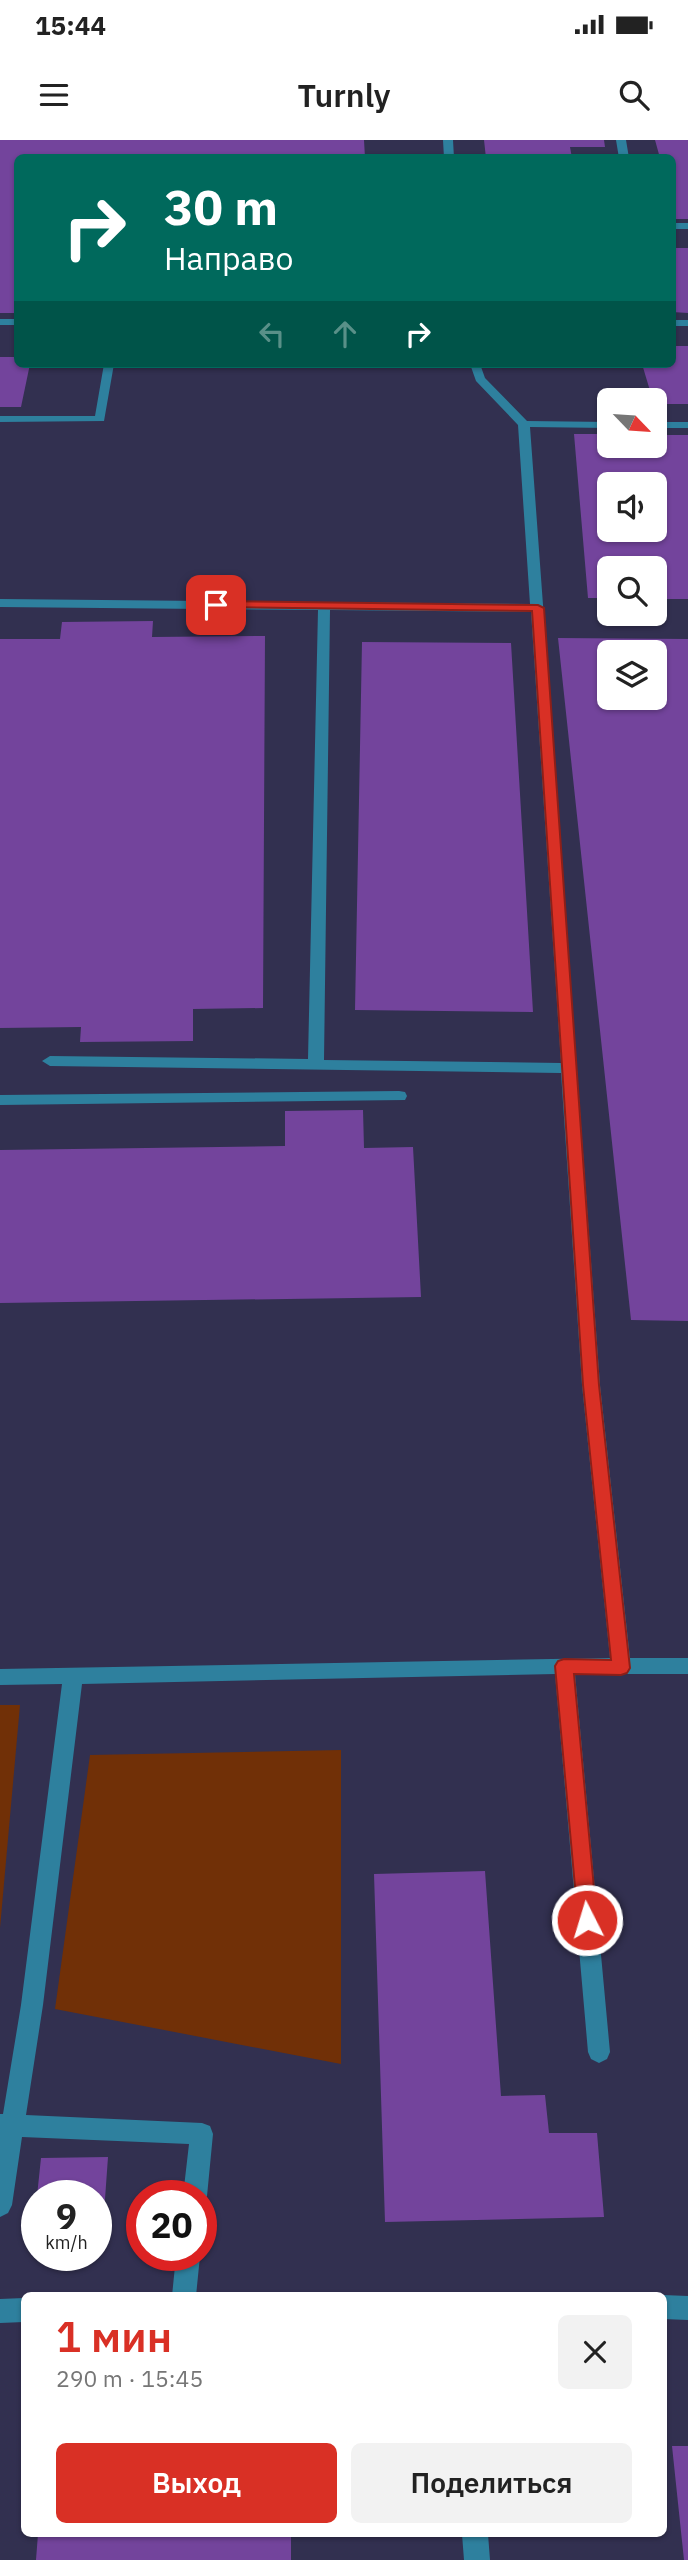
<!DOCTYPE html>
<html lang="ru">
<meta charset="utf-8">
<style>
:root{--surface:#fff;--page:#f2f2f2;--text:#222;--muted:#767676;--accent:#d93025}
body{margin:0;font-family:"IBM Plex Sans",sans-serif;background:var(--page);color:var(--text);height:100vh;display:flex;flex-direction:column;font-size:26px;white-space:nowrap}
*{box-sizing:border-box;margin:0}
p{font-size:23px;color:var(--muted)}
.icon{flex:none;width:38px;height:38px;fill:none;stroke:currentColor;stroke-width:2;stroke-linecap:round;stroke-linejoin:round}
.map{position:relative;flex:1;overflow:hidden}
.sheet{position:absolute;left:21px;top:2152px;width:646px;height:245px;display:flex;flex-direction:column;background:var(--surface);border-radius:10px;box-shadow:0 2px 5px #0004}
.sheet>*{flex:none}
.hud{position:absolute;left:14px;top:14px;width:662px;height:214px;border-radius:10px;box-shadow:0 2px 5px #0004;background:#00695c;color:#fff;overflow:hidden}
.needle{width:46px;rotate:115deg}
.tools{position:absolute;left:597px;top:248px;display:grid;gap:14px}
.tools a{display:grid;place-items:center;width:70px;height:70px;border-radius:10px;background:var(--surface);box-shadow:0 2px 5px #0004;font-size:35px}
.speed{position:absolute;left:21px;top:2040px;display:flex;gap:14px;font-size:35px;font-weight:700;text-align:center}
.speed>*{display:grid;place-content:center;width:91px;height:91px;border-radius:50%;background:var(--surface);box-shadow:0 2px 5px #0004;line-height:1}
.speed small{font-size:18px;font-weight:400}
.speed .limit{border:10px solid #d22;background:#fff;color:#111}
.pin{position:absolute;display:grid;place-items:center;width:60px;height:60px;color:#fff;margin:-30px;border-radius:14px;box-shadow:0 4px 10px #0006}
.me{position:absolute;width:77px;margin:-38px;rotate:355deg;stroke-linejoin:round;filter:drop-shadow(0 0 5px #0008)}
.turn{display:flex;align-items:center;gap:24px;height:147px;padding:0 35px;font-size:32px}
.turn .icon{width:91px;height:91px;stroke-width:2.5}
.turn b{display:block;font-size:49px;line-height:60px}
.lanes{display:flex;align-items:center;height:66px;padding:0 35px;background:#0003;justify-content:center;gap:35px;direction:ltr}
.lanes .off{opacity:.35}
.round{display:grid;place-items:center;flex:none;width:74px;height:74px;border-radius:10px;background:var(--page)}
.overview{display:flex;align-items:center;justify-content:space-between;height:119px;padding:0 35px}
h1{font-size:42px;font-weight:600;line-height:52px;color:var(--accent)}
.button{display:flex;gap:14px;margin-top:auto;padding:14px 35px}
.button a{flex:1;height:80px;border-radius:10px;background:var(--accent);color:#fff;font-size:28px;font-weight:600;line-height:80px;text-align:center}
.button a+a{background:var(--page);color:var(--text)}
.status{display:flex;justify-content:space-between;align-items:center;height:49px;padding:0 35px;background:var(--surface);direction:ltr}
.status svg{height:19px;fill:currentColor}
header{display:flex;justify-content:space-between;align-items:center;height:91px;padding:0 35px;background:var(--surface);font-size:32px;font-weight:600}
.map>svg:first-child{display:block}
</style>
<div class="status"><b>15:44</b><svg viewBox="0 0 49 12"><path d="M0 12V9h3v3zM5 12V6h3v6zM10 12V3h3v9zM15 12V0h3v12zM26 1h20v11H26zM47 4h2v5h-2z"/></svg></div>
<header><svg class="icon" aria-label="menu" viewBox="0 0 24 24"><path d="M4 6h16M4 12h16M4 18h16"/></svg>Turnly<svg class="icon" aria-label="search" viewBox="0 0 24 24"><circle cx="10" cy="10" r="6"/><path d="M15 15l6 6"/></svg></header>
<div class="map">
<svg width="688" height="2420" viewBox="0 0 688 2420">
<rect width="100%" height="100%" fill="#323050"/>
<path fill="#713007" d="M 0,1565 L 20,1565 L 0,1788 Z
M 341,1610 L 341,1924 L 55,1869 L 90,1615 Z"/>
<path fill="#73449c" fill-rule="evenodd" d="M 0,0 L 364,0 L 365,18 L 18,18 L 18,173 L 0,173 Z
M 484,0 L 604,0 L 605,7 L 570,7 L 572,18 L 486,18 Z
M 655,0 L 688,0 L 688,79 L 675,79 L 672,66 L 672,18 L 660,18 Z
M 672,108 L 688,108 L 688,173 L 672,172 Z
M 672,206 L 688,206 L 688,264 L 654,264 L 642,224 L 672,224 Z
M 0,217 L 18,217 L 18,224 L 30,224 L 21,267 L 0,267 Z
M 574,294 L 609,294 L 609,306 L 654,306 L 654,295 L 688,295 L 688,459 L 654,459 L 654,429 L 609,429 L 609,458 L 588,458 ZM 609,345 L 654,345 L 654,390 L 609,390 Z
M 153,481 L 152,497 L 265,496 L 263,868 L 193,869 L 193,901 L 80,902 L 81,887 L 0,888 L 0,499 L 60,499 L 62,482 Z
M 558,498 L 688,499 L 688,1181 L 631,1180 ZM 609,513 L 654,513 L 654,558 L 609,558 Z
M 362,502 L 511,503 L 533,872 L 355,870 Z
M 363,970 L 364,1008 L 413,1007 L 421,1157 L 0,1163 L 0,1010 L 285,1006 L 285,971 Z
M 485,1731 L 501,1956 L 545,1955 L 549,1993 L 597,1993 L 604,2077 L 385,2082 L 374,1734 Z
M 108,2017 L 101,2115 L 96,2115 L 96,2056 L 37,2056 L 41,2018 Z
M 35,2076 L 37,2115 L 31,2115 Z
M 672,2306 L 688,2306 L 688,2420 L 684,2420 Z
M 38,2394 L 291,2394 L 291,2420 L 36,2420 Z"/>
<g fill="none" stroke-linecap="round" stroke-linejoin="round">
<path fill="#2e809e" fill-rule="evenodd" d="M 443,0 L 453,0 L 454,18 L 444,18 Z
M 616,0 L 626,0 L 629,18 L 619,18 Z
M 672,83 L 688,83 L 688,89 L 672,89 Z
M 0,179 L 18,179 L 18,185 L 0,185 Z
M 672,180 L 688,180 L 688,186 L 672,186 Z
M 104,224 L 114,224 L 104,281 L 0,282 L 0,276 L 95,276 Z
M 470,224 L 480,224 L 485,238 L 527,281 L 609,282 L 609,288 L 530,287 L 600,1245 L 630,1518 L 688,1518 L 688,1534 L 575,1534 L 610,1912 L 607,1919 L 599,1923 L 591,1919 L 588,1912 L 555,1534 L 82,1544 L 43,1865 L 26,1975 L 202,1983 L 210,1986 L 213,1994 L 207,2056 L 201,2065 L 201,2056 L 183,2056 L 189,2004 L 22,1997 L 12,2065 L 8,2073 L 0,2077 L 0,1974 L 3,1974 L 21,1865 L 62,1544 L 0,1545 L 0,1529 L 610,1518 L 582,1245 L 561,933 L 50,926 L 42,921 L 50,916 L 308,919 L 318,470 L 0,467 L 0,459 L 530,464 L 518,285 L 476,241 ZM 330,470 L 531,472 L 561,923 L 324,920 Z
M 654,282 L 688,282 L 688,288 L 654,288 Z
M 399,951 L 405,952 L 407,956 L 405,960 L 0,965 L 0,955 Z
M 176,2116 L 200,2116 L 196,2156 L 172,2156 Z
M 663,2155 L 688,2156 L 688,2180 L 663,2179 L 663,2156 L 661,2156 Z
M 24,2158 L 24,2182 L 0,2183 L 0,2159 Z
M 462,2394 L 488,2394 L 490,2420 L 464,2420 Z"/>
</g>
<path fill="#d93025" stroke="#8d1f18" stroke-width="2" d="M 216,461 L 538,465 L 544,468 L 599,1245 L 630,1528 L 627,1533 L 621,1535 L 574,1534 L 597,1780 L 594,1786 L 587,1789 L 580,1786 L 578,1780 L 555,1526 L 558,1521 L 564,1519 L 611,1520 L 583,1245 L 532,471 L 212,467 L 212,462 Z"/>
</svg>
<div class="tools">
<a><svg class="needle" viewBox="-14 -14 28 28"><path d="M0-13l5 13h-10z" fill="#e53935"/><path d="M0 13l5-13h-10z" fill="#767676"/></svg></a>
<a><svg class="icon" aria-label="sound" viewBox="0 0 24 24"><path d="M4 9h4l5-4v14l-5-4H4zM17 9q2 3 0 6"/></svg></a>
<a><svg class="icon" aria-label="search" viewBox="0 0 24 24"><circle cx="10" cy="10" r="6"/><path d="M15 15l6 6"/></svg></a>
<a><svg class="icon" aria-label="layers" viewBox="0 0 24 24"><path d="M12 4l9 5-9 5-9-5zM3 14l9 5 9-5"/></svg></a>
</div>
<div class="speed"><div>9<small>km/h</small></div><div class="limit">20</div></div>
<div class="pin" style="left:216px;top:465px;background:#d93025"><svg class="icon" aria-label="arrive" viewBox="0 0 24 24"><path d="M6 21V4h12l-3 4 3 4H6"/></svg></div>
<svg class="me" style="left:587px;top:1780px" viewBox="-20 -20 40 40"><circle r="17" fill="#d93025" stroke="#fff" stroke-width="3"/><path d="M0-11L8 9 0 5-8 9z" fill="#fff"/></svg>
<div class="hud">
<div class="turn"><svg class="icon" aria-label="right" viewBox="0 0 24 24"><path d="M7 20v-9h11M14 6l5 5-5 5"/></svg><div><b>30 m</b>Направо</div></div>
<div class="lanes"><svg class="icon off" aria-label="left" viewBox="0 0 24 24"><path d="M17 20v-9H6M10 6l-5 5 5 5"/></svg><svg class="icon off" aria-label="ahead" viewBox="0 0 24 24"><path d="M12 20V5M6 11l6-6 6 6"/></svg><svg class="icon" aria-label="right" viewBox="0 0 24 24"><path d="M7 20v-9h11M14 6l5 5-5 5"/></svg></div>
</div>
<section class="sheet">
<div class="overview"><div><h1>1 мин</h1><p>290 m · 15:45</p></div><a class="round"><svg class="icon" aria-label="close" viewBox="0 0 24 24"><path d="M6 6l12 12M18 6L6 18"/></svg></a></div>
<div class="button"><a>Выход</a><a>Поделиться</a></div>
</section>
</div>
